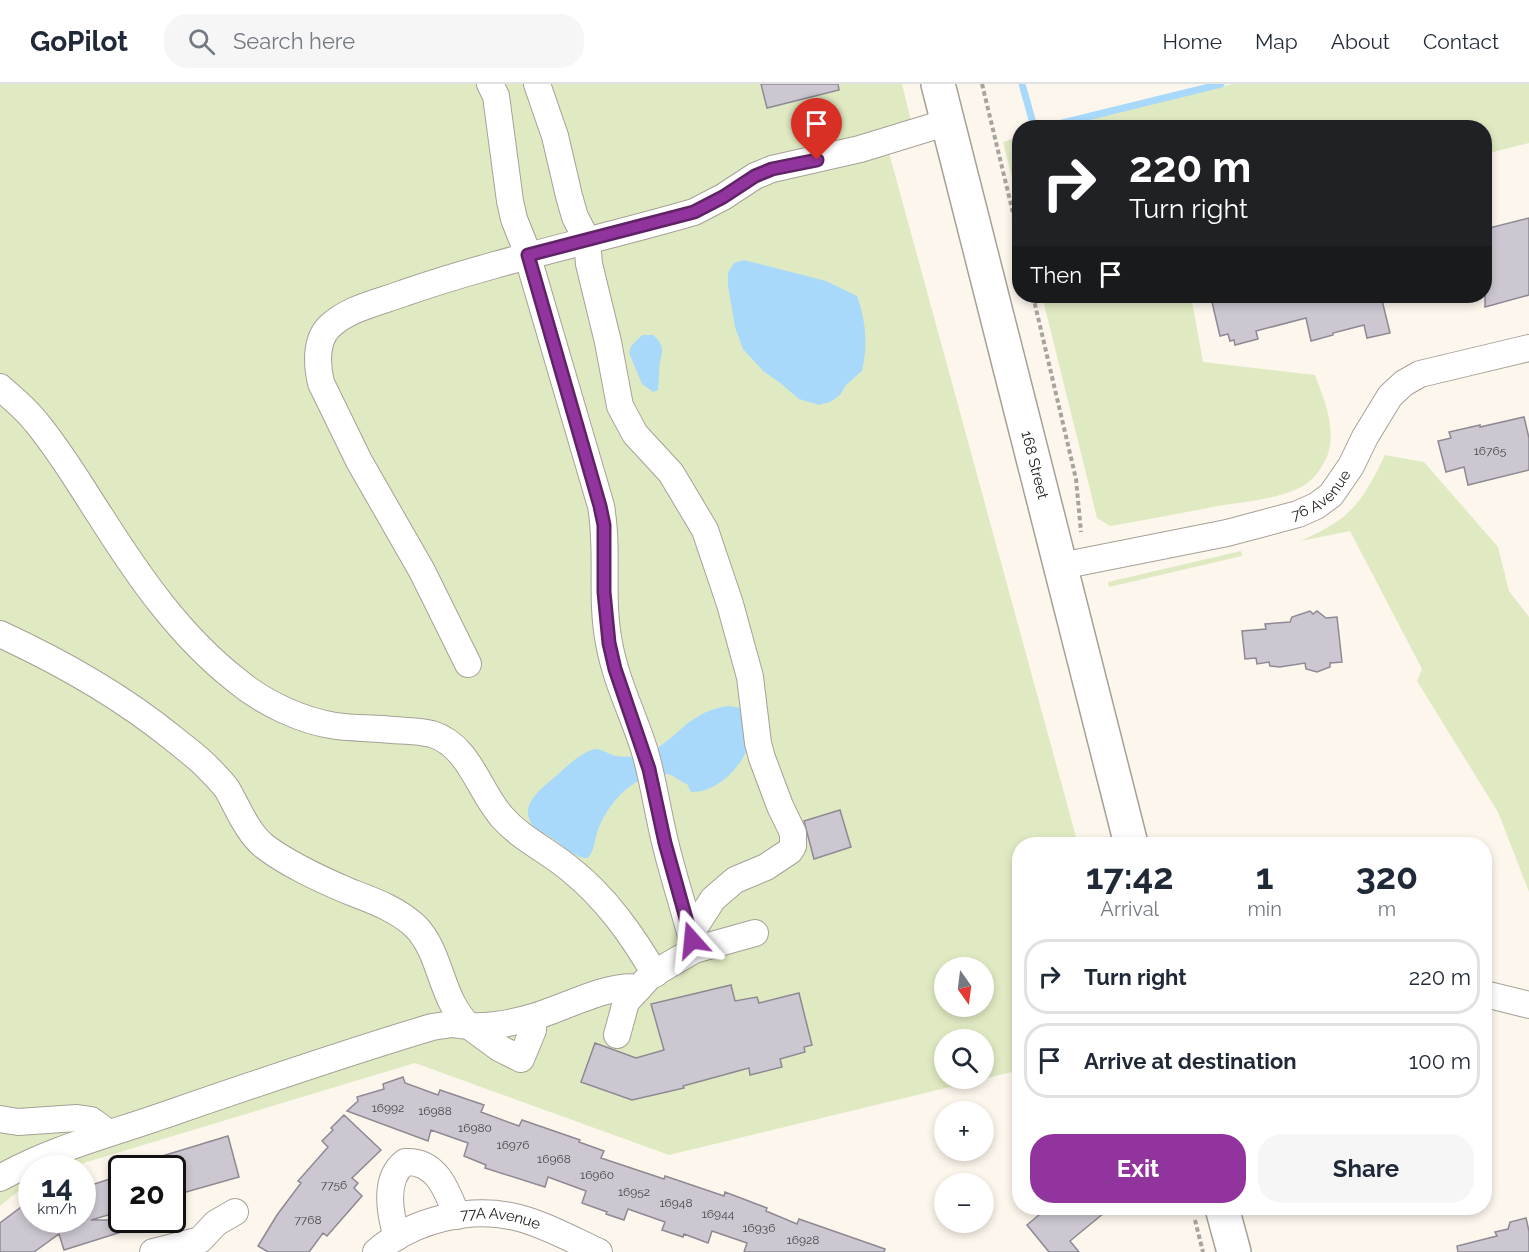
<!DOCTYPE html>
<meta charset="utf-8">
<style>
:root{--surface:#fff;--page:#f6f6f7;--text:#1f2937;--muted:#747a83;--line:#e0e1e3;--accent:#92349d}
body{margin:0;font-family:Raleway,sans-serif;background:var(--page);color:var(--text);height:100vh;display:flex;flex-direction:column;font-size:22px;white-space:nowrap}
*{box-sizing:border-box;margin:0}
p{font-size:20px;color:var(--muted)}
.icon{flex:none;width:33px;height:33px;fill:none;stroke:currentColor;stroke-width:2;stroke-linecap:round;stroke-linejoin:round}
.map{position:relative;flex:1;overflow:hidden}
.sheet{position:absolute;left:1012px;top:753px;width:480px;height:378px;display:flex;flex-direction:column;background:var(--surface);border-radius:24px;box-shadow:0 3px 9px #0003}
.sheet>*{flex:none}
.top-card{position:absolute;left:1012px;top:36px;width:480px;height:183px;border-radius:24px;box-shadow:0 3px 9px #0003;background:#202124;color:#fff;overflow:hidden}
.needle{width:39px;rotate:166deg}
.buttons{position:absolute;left:934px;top:873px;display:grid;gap:12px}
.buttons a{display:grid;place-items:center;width:60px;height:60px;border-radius:50%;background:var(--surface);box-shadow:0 3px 9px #0003;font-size:30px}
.speed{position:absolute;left:18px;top:1071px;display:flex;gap:12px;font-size:30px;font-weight:700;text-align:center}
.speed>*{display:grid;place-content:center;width:78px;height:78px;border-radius:50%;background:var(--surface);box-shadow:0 3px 9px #0003;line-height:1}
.speed small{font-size:15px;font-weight:400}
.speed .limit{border:3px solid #111;border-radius:9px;background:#fff;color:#111}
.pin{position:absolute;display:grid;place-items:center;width:51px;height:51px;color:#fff;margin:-62px -26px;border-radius:50% 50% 50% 0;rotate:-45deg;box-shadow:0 0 6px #0007}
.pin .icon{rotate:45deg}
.me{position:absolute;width:66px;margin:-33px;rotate:342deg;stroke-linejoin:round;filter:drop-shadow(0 0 4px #0008)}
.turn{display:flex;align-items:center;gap:21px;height:126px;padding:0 18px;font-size:27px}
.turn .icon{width:78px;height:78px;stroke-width:2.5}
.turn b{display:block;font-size:42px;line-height:51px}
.then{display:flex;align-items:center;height:57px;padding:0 18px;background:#0003;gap:12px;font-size:22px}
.eta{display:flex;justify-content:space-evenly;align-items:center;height:102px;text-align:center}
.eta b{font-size:36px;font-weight:700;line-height:42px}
.primary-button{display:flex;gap:12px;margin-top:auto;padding:12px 18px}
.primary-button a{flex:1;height:69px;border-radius:24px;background:var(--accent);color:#fff;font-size:24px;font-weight:700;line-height:69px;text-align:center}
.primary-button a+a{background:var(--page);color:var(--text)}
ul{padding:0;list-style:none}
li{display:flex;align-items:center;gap:18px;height:75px;margin:0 12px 9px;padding:0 6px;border:3px solid var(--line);border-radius:24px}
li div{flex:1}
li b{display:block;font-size:22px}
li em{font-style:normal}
header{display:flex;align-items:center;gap:36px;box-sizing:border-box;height:84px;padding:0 30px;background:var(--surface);border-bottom:2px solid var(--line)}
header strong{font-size:28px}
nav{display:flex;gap:33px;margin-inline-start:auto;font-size:21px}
.search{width:420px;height:54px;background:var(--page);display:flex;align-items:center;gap:15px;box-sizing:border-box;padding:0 21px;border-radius:24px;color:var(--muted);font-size:22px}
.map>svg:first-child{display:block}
</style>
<header>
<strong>GoPilot</strong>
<div class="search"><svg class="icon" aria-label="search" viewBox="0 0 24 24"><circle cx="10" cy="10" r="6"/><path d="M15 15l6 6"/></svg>Search here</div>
<nav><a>Home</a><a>Map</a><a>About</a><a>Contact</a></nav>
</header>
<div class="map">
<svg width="1529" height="1168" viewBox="0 0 1529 1168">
<rect width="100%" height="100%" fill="#fcf6ec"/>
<path fill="#e0eac2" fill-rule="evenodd" d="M 0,0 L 902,0 L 912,41 L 893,46 L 882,43 L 1078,760 L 1020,760 L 1020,986 L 669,1071 L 415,979 L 67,1084 L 32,1084 L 31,1097 L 0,1122 ZM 945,884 L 984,884 L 984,922 L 945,922 ZM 945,956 L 984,956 L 984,994 L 945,994 Z
M 1233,0 L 1529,0 L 1529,59 L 1485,70 L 1485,44 L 1059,43 Z
M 1020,53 L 1020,125 L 1003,58 Z
M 1042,212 L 1191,212 L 1203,278 L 1315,291 C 1324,315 1335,341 1329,366 C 1327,376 1318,390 1310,397 C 1290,414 1244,418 1218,422 C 1182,429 1146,436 1110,442 L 1097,434 Z
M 1385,371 L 1424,378 L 1498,463 L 1509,507 L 1529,533 L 1529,808 L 1498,728 L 1417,597 L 1422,585 L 1350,447 L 1300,457 C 1351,435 1361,420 1385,371 Z
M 1241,467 L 1242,472 L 1109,503 L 1108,498 Z"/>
<path fill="#a8d9fb" d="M 744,176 L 826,197 L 857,212 C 866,237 868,261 862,287 L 846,301 L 840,311 L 830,318 L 819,321 L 799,315 L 779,298 L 763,287 L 743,265 L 735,243 L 728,202 L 728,189 L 734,179 Z
M 642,251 L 653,251 C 668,264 660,270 659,286 C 659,293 659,298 658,306 L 653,308 L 642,300 L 629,269 L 631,262 Z
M 727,622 L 737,623 L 748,628 C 748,636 750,644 750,652 C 748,679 718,709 691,708 L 687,700 C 679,698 674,690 666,690 C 635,689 610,717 599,743 C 595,753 595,766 588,774 C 573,775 559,756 545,750 C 538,748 535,744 531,739 C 519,719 545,702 557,691 C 567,682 582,668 595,665 C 602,664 609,671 616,672 C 628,674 642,671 653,666 C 670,658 681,642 697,633 C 706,627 717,624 727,622 Z"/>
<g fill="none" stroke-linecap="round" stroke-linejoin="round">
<path stroke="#a8d9fb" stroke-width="7" d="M 1022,0 L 1033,39 L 1041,44
M 1042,44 L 1221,0"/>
</g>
<path fill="#cdc7d1" stroke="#8e8992" stroke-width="1.5" d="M 761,0 L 838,0 L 839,6 L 767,24 Z
M 1529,134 L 1529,211 L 1485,223 L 1485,145 Z
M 1219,212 L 1381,212 L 1390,249 L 1367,254 L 1364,241 L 1333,249 L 1333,251 L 1311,257 L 1306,234 L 1256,247 L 1258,255 L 1235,261 L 1234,256 L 1230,257 L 1228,250 L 1220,252 L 1211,214 Z
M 1524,333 L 1529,354 L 1529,386 L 1468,401 L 1464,383 L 1446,388 L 1438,357 L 1451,354 L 1449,348 L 1480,341 L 1480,343 Z
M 1310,527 L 1313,530 L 1317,527 L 1326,534 L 1337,533 L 1342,578 L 1330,579 L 1330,583 L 1317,588 L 1306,585 L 1305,579 L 1280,583 L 1270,582 L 1269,578 L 1257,580 L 1256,574 L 1245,575 L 1242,547 L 1266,545 L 1265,540 L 1290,538 L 1292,533 Z
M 840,726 L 851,763 L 814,775 L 804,737 Z
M 731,901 L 735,917 L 757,913 L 759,919 L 799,909 L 812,961 L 804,963 L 805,968 L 780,975 L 782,983 L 750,991 L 749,984 L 683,1002 L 684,1004 L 632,1016 L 581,998 L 595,959 L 636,974 L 664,966 L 651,920 Z
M 403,993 L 405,999 L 438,1011 L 440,1006 L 484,1021 L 481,1028 L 519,1042 L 522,1036 L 580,1056 L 579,1058 L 604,1067 L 601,1074 L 664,1095 L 665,1092 L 724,1112 L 725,1108 L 767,1124 L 766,1127 L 797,1140 L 799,1135 L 885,1165 L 884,1168 L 744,1168 L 747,1159 L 712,1147 L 708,1159 L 684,1150 L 683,1153 L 662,1146 L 665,1138 L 628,1125 L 624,1136 L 606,1130 L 607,1128 L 582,1119 L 586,1107 L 548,1093 L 545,1103 L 485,1084 L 486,1081 L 464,1072 L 468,1059 L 431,1046 L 428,1057 L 347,1027 L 358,1017 L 357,1013 L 384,1005 L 383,1000 Z
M 344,1031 L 381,1066 L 352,1094 L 358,1099 L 354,1104 L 362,1112 L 327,1152 L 323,1149 L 309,1168 L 268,1168 L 258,1162 L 277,1131 L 301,1099 L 298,1097 L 328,1063 L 322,1057 L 333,1046 L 331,1044 Z
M 228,1052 L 239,1093 L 172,1112 L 172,1084 L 137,1084 L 136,1080 Z
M 122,1091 L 122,1127 L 91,1136 L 150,1136 L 150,1139 L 64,1166 L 59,1150 L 34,1168 L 0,1168 L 0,1139 L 25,1120 L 32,1130 L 32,1136 L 82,1136 L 82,1104 Z
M 1047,1124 L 1110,1124 L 1070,1157 L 1079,1168 L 1049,1168 L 1027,1141 Z
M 1526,1134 L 1529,1147 L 1529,1168 L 1458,1168 L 1457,1162 L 1497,1152 L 1495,1148 L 1508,1145 L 1510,1138 Z"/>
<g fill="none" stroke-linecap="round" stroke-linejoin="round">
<g stroke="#a6a097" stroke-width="28">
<g id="minor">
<path d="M 490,0 L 496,12 L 510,117 L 514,135 L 524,160 L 601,422 C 609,467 600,514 609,559 C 616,598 634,632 645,668 C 654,699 658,731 666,762 C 674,795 685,827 693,860"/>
<path d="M 537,0 L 555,52 L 569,112 L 575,133 L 587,156 L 589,180 L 608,258 L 620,322 L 635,350 L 671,389 L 705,446 L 730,520 L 750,593 L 758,659 L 762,674 L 780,722 L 793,749 L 793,762 L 790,767 L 766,783 L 735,796 L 713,815 L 693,846 L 692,856"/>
<path d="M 0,303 C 12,314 26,325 36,338 C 61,368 80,401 101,433 C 139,493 180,552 236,596 C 262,618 301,637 336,642 C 351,644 366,644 382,645 C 397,647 417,646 432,650 C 470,662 478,706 502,733 C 521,755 549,767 571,786 C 606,814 632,851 655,890"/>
<path id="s1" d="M 1061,482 L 1227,449 L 1298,430 L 1316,422 L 1331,411 L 1351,382 L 1365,353 L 1390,312 L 1404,299 L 1420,290 L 1529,264"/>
<path d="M 0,550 C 63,579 121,612 174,655 C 186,665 199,674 209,685 C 215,691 222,698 227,705 C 238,724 247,748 264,762 C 289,781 320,795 348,807 C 371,816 398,825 416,843 C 442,870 440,915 469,942 C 490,943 513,939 533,933 C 562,925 611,898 639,904"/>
<path d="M 468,580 L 422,487 L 359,377 L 321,299 C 317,282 315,257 329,243 C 348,224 380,218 404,209 C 499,176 598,156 694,128 L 723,113 L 755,92 L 772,85 L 860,65 L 948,38"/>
<path d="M 1485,910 L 1529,921"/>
<path d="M 617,951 L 626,918 L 650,892 L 694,866 L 755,849"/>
<path d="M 0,1035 L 18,1038 L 77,1034 L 91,1036 L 109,1049"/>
<path d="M 0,1094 C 50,1066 100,1053 153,1035 C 246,1003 338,971 432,943 L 452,940 L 469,942 L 499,964 L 521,975 L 533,946 L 533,934"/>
<path d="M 397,1153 C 390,1130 383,1095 405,1078 C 437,1076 447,1107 457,1132"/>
<path d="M 153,1168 L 200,1156 L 216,1139 L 235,1128"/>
<path id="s2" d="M 376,1168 C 412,1136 471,1121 519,1134 C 546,1141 573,1156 599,1168"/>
</g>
</g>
<g stroke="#a6a097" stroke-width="36">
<g id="major">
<path id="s3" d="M 938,0 L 1131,760"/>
<path d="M 1222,1124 L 1234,1168"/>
</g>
</g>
<path stroke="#a8a49c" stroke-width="4" stroke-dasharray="4.5 3" stroke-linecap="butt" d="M 982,0 L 1020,158
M 1033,212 L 1076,395 L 1081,448
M 1195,1136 L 1203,1168"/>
<use href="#minor" stroke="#fff" stroke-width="26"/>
<use href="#major" stroke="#fff" stroke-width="33"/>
</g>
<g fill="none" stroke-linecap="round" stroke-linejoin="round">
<g stroke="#5f2266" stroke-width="15">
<path id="route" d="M 692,856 L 665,759 L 649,685 L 615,585 L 609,559 L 604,508 L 604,441 L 600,422 L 528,171 L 694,128 L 723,113 L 755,92 L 772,85 L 817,76"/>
</g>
<use href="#route" stroke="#92349d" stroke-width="10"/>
</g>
<g text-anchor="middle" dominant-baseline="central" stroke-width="6" stroke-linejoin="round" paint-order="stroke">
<g font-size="12" fill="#4a4747">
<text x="1490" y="367">16765</text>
<text x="388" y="1024">16992</text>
<text x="435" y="1027">16988</text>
<text x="475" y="1044">16980</text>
<text x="513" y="1061">16976</text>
<text x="554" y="1075">16968</text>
<text x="597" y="1091">16960</text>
<text x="334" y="1101">7756</text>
<text x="634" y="1108">16952</text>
<text x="676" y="1119">16948</text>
<text x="718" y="1130">16944</text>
<text x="308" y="1136">7768</text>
<text x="759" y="1144">16936</text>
<text x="803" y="1156">16928</text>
</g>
<g font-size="15" fill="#1e1c19" stroke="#fff">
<text stroke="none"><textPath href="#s3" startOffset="393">168 Street</textPath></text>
<text stroke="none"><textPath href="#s1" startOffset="273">76 Avenue</textPath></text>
<text stroke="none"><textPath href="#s2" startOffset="134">77A Avenue</textPath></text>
</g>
</g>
</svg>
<div class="buttons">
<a><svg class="needle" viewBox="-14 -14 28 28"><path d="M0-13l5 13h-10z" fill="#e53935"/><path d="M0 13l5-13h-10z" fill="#747a83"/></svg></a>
<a><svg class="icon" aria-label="search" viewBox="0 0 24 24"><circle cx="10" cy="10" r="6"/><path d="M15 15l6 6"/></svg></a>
<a>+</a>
<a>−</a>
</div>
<div class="speed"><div>14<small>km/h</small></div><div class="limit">20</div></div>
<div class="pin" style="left:817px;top:76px;background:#d93025"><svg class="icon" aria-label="arrive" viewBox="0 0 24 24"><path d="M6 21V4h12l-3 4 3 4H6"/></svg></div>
<svg class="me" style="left:692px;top:856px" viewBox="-20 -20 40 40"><path d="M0-17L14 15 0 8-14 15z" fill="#92349d" stroke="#fff" stroke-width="4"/></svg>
<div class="top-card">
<div class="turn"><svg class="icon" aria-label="right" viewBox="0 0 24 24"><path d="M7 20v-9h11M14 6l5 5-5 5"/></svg><div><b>220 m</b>Turn right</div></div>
<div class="then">Then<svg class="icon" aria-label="arrive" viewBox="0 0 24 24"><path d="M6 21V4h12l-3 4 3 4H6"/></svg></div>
</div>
<section class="sheet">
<div class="eta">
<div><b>17:42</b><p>Arrival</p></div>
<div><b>1</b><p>min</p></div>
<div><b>320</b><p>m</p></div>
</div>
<ul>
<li><svg class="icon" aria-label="right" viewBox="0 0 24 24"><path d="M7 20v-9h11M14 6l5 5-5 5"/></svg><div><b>Turn right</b></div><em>220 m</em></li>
<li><svg class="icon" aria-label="arrive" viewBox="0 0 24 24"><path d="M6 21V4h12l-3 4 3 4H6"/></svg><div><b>Arrive at destination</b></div><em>100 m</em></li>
</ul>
<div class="primary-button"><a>Exit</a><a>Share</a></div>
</section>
</div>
